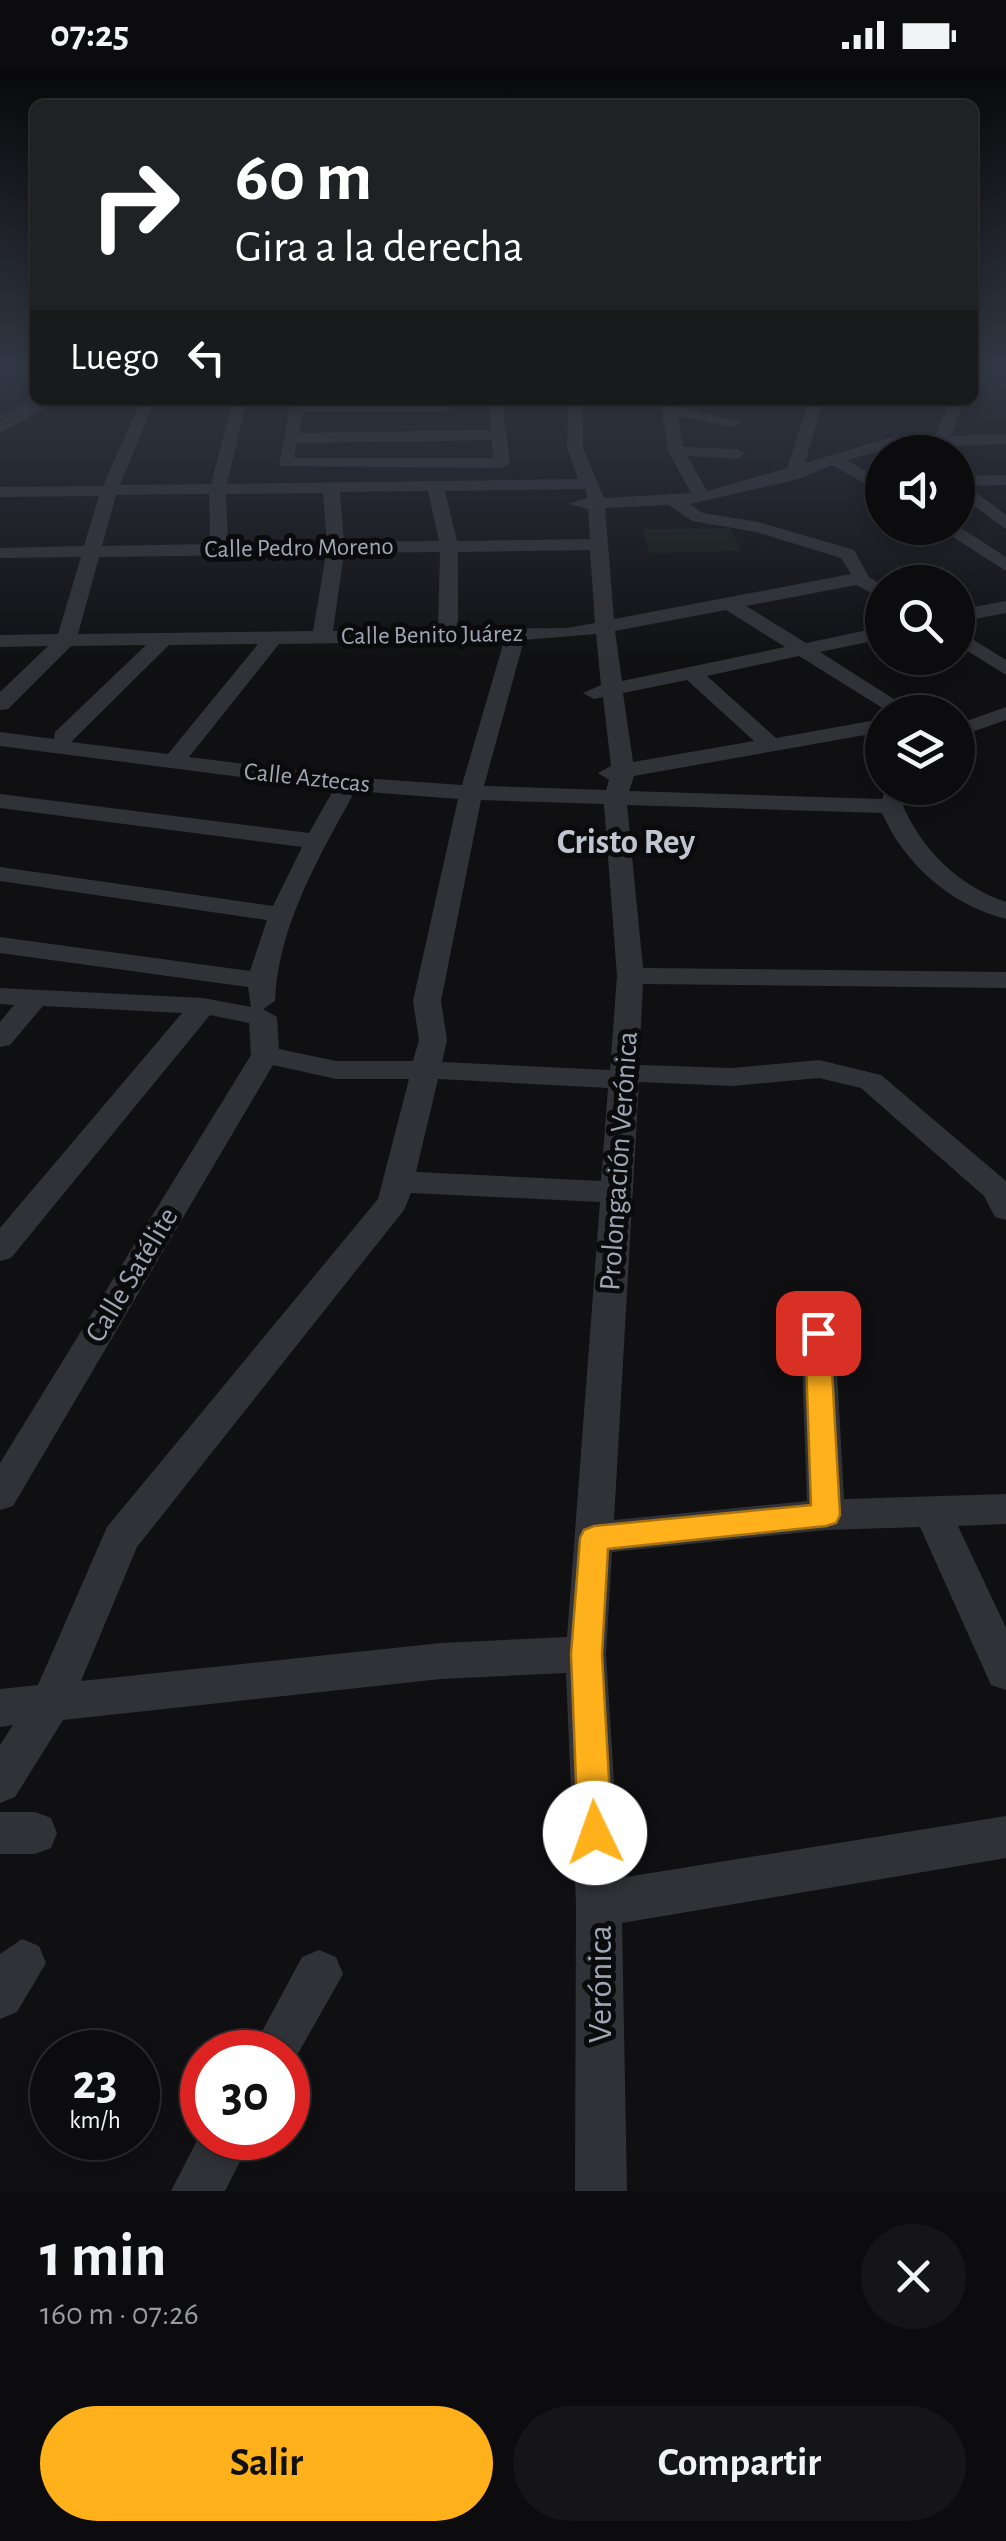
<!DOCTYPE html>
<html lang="es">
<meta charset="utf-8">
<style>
:root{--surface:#0c0c0e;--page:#151517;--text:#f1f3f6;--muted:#9a9b9e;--line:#2c2c2e;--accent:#ffb11b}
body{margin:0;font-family:"Alegreya Sans",sans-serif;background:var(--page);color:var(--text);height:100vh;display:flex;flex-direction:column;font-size:38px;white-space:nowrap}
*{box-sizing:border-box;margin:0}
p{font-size:32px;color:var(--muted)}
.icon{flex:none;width:55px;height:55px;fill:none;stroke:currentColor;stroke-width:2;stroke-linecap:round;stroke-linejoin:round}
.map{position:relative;height:2121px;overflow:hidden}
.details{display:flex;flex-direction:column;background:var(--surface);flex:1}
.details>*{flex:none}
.hud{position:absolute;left:30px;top:30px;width:948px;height:305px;border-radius:15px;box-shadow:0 5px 15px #0003,0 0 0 2px var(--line);background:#202124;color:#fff;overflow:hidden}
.tools{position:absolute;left:865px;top:365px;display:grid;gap:20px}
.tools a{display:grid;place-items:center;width:110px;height:110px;border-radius:50%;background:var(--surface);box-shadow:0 5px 15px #0003,0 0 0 2px var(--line);font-size:50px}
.speed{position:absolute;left:30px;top:1960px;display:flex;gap:20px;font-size:50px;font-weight:700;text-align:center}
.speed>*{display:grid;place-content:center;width:130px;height:130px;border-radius:50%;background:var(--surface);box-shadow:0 5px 15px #0003,0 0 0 2px var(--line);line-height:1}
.speed small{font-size:25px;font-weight:400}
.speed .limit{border:15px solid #d22;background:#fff;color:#111}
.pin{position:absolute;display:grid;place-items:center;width:85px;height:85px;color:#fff;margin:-42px;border-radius:20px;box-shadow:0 5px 15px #0006}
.me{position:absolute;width:110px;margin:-55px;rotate:357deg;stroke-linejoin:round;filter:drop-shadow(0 0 8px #0008)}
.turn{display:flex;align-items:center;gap:35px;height:210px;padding:0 40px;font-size:45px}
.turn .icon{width:130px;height:130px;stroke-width:2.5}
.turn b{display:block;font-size:70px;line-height:85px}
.then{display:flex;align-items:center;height:95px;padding:0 40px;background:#0003;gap:20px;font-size:38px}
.round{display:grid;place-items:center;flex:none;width:105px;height:105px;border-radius:52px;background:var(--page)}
.headline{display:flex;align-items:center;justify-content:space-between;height:170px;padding:0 40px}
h1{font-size:60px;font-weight:600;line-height:75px}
.button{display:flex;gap:20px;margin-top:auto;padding:20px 40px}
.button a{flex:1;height:115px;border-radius:60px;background:var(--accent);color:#111;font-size:40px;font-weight:600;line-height:115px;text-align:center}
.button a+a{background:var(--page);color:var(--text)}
.status{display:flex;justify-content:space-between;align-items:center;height:70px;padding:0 50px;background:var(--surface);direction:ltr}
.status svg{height:28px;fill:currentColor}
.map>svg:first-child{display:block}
</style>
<div class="status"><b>07:25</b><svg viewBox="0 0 49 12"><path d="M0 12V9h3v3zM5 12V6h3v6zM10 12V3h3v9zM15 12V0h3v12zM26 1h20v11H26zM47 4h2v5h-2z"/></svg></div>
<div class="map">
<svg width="1006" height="2121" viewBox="0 0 1006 2121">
<rect width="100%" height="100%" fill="#101012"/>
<path fill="#161d17" d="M 730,458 L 741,481 L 650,483 L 642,459 Z"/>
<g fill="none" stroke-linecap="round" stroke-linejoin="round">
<path stroke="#252f36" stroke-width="4" d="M 972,307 L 1006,315
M 0,348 L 23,337 L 35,321"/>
<path fill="#313237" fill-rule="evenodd" d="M 37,330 L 51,330 L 53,334 L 0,363 L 0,352 Z
M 141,330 L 155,330 L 120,415 L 211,414 L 233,330 L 247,330 L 227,414 L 578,409 L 567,377 L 569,330 L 583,330 L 583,377 L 604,428 L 691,423 L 668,381 L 661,330 L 675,330 L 677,337 L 741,352 L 733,357 L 678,346 L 683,377 L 737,379 L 745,384 L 737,389 L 687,386 L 707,421 L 787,398 L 809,330 L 823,330 L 805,393 L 889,368 L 935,367 L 950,330 L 964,330 L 951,366 L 1006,364 L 1006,374 L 949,376 L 949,382 L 933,382 L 933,376 L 890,378 L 847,390 L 882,411 L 882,423 L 832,395 L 799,409 L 690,434 L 703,443 L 759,452 L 854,480 L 869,507 L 882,515 L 882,528 L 856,515 L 746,536 L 806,573 L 882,557 L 882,569 L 820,582 L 914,642 L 889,642 L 799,586 L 707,606 L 776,668 L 882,649 L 882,662 L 634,706 L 629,721 L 882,729 L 886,718 L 908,718 L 903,736 C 923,781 959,816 1006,832 L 1006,849 C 951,835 905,795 882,743 L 627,735 L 643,898 L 1006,902 L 1006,918 L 643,914 L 639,995 L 732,998 L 819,990 L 881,1005 L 1006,1111 L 1006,1150 L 995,1147 L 984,1126 L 861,1018 L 819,1008 L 732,1016 L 639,1012 L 614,1450 L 807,1431 L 801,1263 L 806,1254 L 818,1250 L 830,1254 L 835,1263 L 844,1429 L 1006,1424 L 1006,1454 L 958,1456 L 1006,1558 L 1006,1620 L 991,1615 L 920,1457 L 826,1460 L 612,1482 L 606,1584 L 620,1808 L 1006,1746 L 1006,1788 L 622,1853 L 627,2121 L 575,2121 L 576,1834 L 566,1603 L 441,1609 L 63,1650 L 15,1727 L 0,1733 L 0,1675 L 13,1655 L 0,1657 L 0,1619 L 38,1615 L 107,1457 L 378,1129 L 409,1009 L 336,1009 L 273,995 L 13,1436 L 0,1440 L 0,1393 L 251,985 L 249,953 L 210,945 L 11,1188 L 0,1191 L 0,1158 L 182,943 L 43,936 L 10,975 L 0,977 L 0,952 L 14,935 L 0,934 L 0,918 L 203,928 L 251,937 L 248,917 L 0,883 L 0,867 L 250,901 L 267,850 L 0,811 L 0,797 L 273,836 L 302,777 L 0,738 L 0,724 L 309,763 L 334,719 L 0,676 L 0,662 L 54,669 L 55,662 L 146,575 L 71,576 L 8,639 L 0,640 L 0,622 L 48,576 L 0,577 L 0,565 L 58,564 L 81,487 L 0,488 L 0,478 L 84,476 L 99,426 L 0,427 L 0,417 L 103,416 ZM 586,419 L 587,428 L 568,434 L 588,439 L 590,469 L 457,471 L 445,421 ZM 428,421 L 439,471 L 344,472 L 340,422 ZM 323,423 L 327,473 L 228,474 L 226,424 ZM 209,424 L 210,474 L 102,476 L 116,425 ZM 669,435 L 692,451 L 756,462 L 841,488 L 851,504 L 614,549 L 605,438 ZM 590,480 L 595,553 L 567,558 L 458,559 L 458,482 ZM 440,482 L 438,560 L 333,561 L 344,483 ZM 326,484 L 313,561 L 78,564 L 99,487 ZM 726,540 L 785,577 L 622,611 L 615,561 ZM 596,564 L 601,615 L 583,623 L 594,629 L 603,627 L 611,696 L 598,703 L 609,710 L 606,720 L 484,716 L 524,570 ZM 504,571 L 462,715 L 348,707 L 189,687 L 279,574 ZM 258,574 L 168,684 L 71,672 L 169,575 ZM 687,610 L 754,671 L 633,692 L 623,623 ZM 355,721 L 458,729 L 413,931 L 419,970 L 413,991 L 336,991 L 279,979 L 277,947 L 263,939 L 275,931 C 278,856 319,787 355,721 ZM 481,730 L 604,734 L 617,906 L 610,1000 L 442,992 L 447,970 L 441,931 ZM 438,1009 L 608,1018 L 601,1111 L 416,1102 ZM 411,1123 L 600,1132 L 567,1567 L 441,1573 L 81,1611 L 137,1477 L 404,1140 Z
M 291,330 L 445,332 L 453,337 L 445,342 L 303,342 L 299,363 L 491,360 L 488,330 L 502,330 L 510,393 L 502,398 L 279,396 ZM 492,370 L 493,388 L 294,388 L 297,373 Z
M 1006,405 L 1006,415 L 968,416 L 1006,445 L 1006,459 L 958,424 L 958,406 Z
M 958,456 L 1006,487 L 1006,501 L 939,458 Z
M 1006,531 L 1006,543 L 958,552 L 958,540 Z
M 958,560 L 1006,590 L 1006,605 L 958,575 Z
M 1006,637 L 1006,650 L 958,667 L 958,654 Z
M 0,1742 L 35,1742 L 51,1748 L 57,1763 L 51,1778 L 35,1784 L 0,1784 Z
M 22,1869 L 39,1876 L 46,1893 L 17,1942 L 0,1949 L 0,1884 Z
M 319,1880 L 336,1887 L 343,1904 L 288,2001 L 288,1982 L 251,1982 L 302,1887 Z
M 202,2061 L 202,2068 L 252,2068 L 225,2121 L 171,2121 Z"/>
</g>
<linearGradient id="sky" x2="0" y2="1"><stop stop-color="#09090a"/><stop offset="0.5" stop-color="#313744"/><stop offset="1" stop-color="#313744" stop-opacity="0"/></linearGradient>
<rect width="1006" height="596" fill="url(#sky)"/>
<path fill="#ffb11b" stroke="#a67312" stroke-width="2.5" d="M 818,1253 L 830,1263 L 840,1445 L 836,1453 L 826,1456 L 608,1479 L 602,1584 L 612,1763 L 607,1774 L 595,1779 L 583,1774 L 578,1763 L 571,1584 L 580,1468 L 584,1460 L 594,1456 L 811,1435 L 805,1263 Z"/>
<g text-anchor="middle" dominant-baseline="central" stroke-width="10" stroke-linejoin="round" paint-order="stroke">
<g font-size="25" fill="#9fa6b4" stroke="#0b0b0d">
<text transform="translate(299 478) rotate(-1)">Calle Pedro Moreno</text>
<text transform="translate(432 565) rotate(-1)">Calle Benito Juárez</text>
<text transform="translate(307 708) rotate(6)">Calle Aztecas</text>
</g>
<g font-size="30" fill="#9fa6b4" stroke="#0b0b0d">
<text transform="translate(619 1091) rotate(-86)">Prolongación Verónica</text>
<text transform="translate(132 1205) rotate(-59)">Calle Satélite</text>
</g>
<g font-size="35" font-weight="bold" fill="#c1c5d0" stroke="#0b0b0d">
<text x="626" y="772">Cristo Rey</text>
</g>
<g font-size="35" fill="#9fa6b4" stroke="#0b0b0d">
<text transform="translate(600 1914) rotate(-90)">Verónica</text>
</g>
</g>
</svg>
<div class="tools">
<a><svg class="icon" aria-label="sound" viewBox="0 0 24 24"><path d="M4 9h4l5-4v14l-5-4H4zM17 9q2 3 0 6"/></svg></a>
<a><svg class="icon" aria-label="search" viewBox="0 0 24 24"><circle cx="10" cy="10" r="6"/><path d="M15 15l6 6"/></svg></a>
<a><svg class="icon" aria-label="layers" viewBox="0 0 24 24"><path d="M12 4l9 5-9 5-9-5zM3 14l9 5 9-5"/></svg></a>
</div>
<div class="speed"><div>23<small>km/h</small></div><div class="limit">30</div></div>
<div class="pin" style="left:818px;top:1263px;background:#d93025"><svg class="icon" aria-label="arrive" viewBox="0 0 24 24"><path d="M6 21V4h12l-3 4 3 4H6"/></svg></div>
<svg class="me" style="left:595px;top:1763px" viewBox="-20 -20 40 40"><circle r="19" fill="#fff"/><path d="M0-13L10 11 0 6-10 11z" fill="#ffb11b"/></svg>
<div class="hud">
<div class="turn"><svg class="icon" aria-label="right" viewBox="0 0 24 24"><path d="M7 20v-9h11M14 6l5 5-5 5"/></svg><div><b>60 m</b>Gira a la derecha</div></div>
<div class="then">Luego<svg class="icon" aria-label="left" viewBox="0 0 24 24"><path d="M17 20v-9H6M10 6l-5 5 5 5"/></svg></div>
</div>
</div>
<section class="details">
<div class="headline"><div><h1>1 min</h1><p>160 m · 07:26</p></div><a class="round"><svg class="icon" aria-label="close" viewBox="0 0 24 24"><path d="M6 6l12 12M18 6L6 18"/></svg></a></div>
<div class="button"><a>Salir</a><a>Compartir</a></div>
</section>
